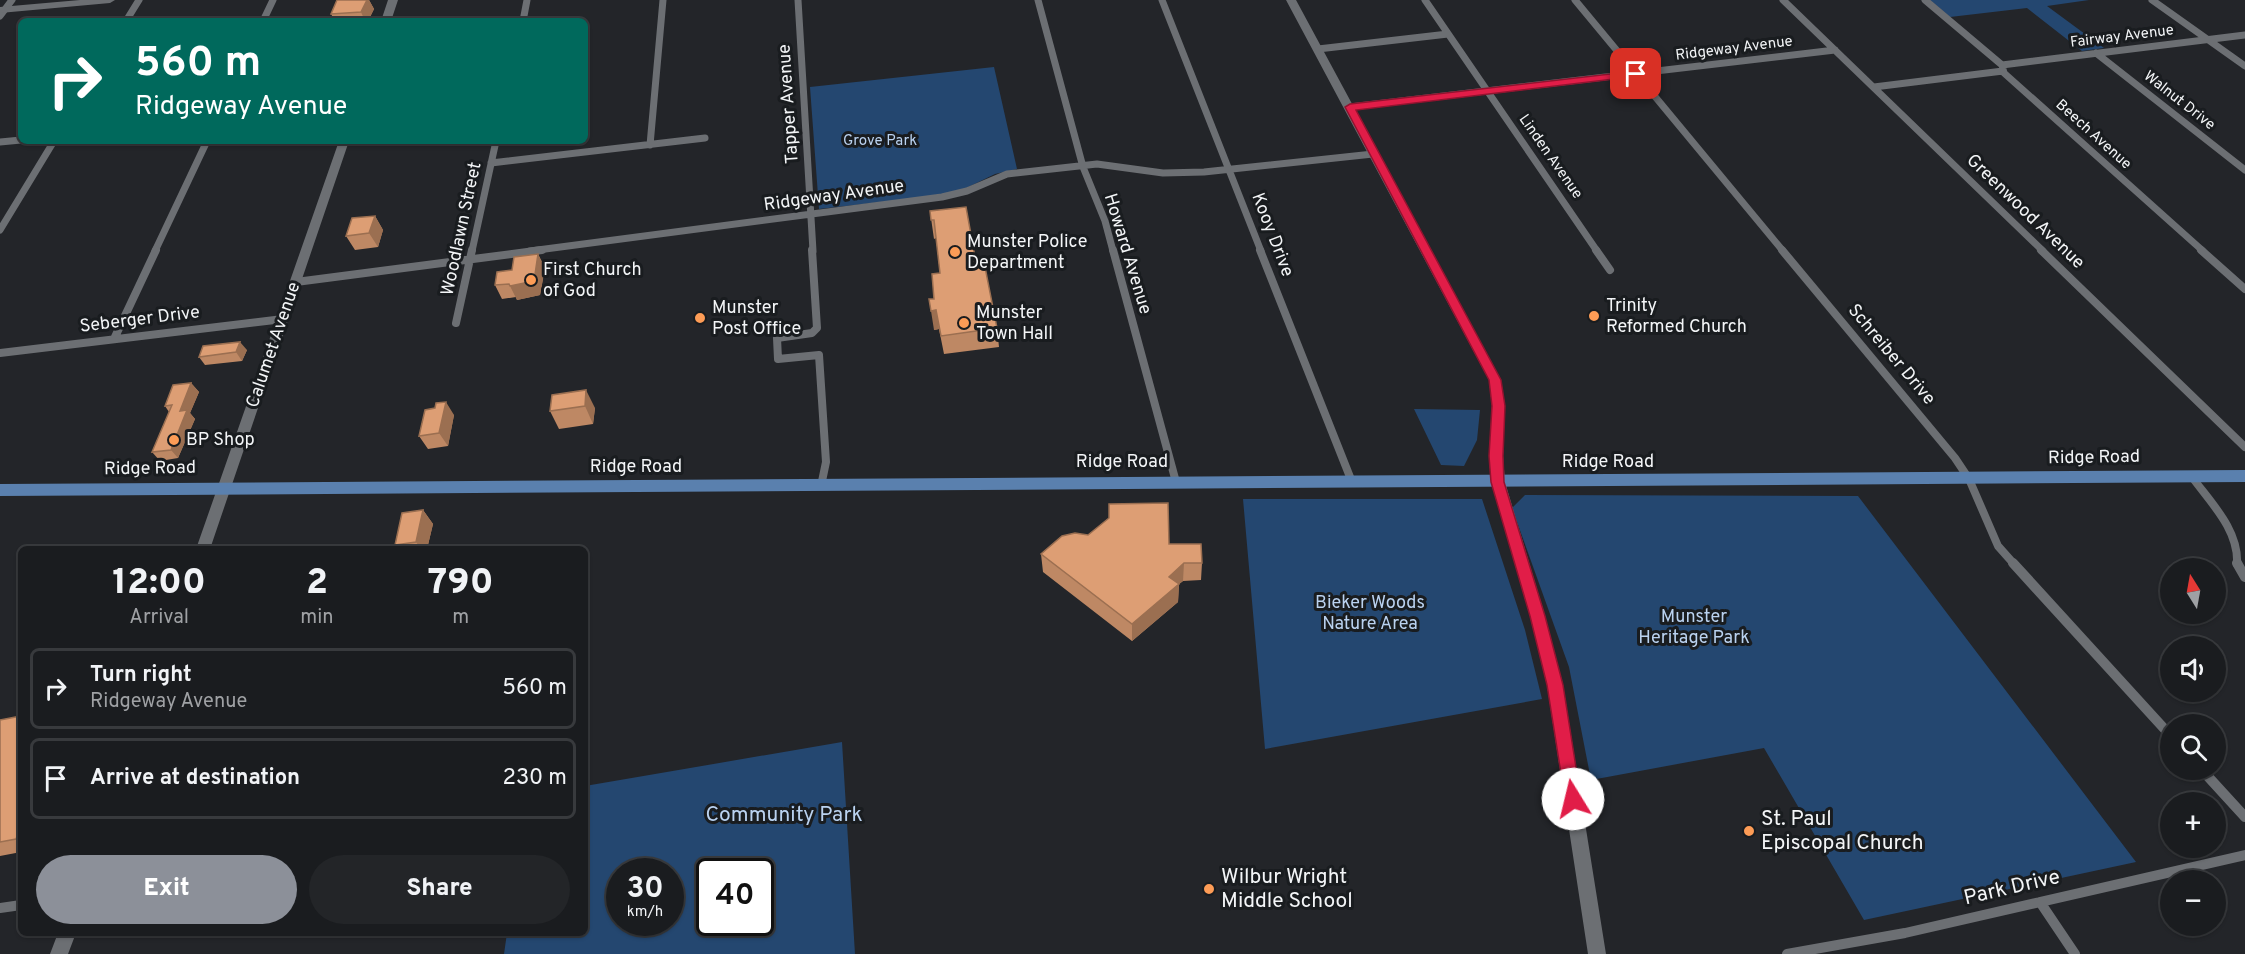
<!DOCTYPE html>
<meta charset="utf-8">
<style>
:root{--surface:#1a1c1f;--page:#232528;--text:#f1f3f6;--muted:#9fa1a4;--line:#383a3d;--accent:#8c9099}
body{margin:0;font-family:Overpass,sans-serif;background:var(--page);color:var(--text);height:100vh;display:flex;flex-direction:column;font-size:22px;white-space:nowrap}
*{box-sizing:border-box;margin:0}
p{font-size:20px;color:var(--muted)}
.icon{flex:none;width:33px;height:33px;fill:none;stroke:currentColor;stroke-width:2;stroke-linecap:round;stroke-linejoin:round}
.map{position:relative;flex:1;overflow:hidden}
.sheet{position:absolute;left:18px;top:546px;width:570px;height:390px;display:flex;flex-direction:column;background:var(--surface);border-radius:9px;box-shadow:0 2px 4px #0004,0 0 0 2px var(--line)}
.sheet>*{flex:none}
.hud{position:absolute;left:18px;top:18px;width:570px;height:126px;border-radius:9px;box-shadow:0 2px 4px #0004,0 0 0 2px var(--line);background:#00695c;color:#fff;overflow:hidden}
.needle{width:39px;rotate:349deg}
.tools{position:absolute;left:2160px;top:558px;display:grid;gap:12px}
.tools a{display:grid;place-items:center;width:66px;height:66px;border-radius:50%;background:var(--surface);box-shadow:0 2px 4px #0004,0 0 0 2px var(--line);font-size:30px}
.speed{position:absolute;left:606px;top:858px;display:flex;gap:12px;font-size:30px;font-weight:700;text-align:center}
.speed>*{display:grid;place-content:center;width:78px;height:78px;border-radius:50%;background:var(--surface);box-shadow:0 2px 4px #0004,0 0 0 2px var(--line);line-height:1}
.speed small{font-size:15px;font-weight:400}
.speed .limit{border:3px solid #111;border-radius:9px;background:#fff;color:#111}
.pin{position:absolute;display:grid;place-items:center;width:51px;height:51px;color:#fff;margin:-26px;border-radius:12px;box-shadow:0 3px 9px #0006}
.me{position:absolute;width:66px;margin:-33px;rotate:351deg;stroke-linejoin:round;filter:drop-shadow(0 0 4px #0008)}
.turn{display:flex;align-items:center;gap:21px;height:126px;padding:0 18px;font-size:27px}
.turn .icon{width:78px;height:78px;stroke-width:2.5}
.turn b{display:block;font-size:42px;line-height:51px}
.eta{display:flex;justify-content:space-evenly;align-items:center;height:102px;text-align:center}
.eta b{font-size:36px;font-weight:800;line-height:42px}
.action{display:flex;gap:12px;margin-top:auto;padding:12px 18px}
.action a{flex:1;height:69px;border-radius:36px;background:var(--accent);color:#fff;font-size:24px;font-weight:800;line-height:69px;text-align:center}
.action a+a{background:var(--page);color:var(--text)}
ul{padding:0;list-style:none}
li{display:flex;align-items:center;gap:18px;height:81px;margin:0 12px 9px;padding:0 6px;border:3px solid var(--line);border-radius:9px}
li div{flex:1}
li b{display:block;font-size:22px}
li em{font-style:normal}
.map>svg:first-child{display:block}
</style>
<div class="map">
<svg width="2245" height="954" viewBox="0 0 2245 954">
<rect width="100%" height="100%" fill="#232529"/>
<path fill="#244770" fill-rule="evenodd" d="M 1930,0 L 2089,0 L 2047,6 L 2104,48 L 2082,51 L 2027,8 L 1950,17 Z
M 994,67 L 1017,169 L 995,174 L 954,194 L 819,209 L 810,87 Z
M 1414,409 L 1480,410 L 1477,440 L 1464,466 L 1441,465 Z
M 1525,495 L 1858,496 L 2136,862 L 1864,920 L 1764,748 L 1591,780 L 1569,667 L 1512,508 Z
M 1243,499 L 1482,499 L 1525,630 L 1542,699 L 1265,749 Z
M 842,742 L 855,954 L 504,954 L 507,933 L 585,933 L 585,786 ZM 620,872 L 670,872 L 670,922 L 620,922 ZM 710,872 L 760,872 L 760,922 L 710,922 Z"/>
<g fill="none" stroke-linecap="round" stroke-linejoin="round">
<path stroke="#6c6f73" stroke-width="7" d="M 798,0 L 813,251
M 1038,0 L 1083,167 L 1105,221 L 1113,251
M 1162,0 L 1261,251
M 1425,0 L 1597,251
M 1575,0 L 1783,251
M 1783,0 L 2043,251
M 1925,0 L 2002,65 L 2004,73 L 2203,251
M 2152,0 L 2245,66
M 0,16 L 12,0
M 126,21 L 139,0
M 263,21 L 273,0
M 523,21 L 527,0
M 1318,49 L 1448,34
M 2096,53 L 2245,170
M 2002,65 L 2245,35
M 1874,87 L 2003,71
M 1350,107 L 1835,50
M 0,142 L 21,140
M 650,145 L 663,0
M 491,163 L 705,138
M 0,230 L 54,141
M 155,251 L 207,141
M 472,251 L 496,141
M 530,251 L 942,197 L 967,191 L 1007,174 L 1097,164 L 1163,173 L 1204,172 L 1373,154"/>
<path stroke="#6c6f73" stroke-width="8" d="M 812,250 L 817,328 L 812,333 L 777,338 L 778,359 L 819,355 L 826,462 L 821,486
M 1113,250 L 1176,482
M 1260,250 L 1352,482
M 1596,250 L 1610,270
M 1782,250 L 1955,458 L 1969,479 L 1998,546 L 2014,564
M 2041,250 L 2245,447
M 2201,250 L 2245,289
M 296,282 L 542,250
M 456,323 L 472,250
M 114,339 L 156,250
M 0,353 L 283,319
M 2192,477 C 2211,503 2239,530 2237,564"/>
<path stroke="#6c6f73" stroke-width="10" d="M 2013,563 L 2170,735
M 2237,563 L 2245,577
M 2202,770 L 2245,817
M 2040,902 L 2075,954
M 0,908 L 21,905
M 1787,954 L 1905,933 L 2245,855"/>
<path fill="#6c6f73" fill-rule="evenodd" d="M 80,0 L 115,0 L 110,3 L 0,13 L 0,7 Z
M 388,0 L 398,0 L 391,21 L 381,21 Z
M 1286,0 L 1296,0 L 1501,380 L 1504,406 L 1503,456 L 1505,482 L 1545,616 L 1563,685 L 1606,954 L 1588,954 L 1547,685 L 1531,616 L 1491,482 L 1489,456 L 1492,406 L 1489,380 Z
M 339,141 L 349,141 L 210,549 L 196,549 Z
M 58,933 L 76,933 L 68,954 L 50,954 Z"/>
<path fill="#5a80ae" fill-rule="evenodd" d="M 2245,470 L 2245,482 L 0,496 L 0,484 Z"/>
</g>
<path fill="#be8864" d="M 337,0 L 369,0 L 374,9 L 368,21 L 335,21 L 331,14 Z
M 930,211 L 977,268 L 997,328 L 999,347 L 944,354 L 939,329 L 934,330 L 940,273 L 936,238 L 934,239 Z
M 375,216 L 383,230 L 378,247 L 355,250 L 346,236 Z
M 538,254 L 545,268 L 540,295 L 517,300 L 516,297 L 502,299 L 495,285 L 512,270 Z
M 247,350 L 242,361 L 205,365 L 199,357 Z
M 191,383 L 199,392 L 190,413 L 195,419 L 178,458 L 160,461 L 152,452 L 169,412 L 165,406 Z
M 552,395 L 595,408 L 593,424 L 559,429 L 550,411 Z
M 435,408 L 454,415 L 448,446 L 428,449 L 419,436 Z
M 423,510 L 433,524 L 427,549 L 397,549 L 395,545 Z
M 1041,554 L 1202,563 L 1201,580 L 1183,581 L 1179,584 L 1178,602 L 1132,641 L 1043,572 Z
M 21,716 L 21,852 L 0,856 L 0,720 Z"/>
<path fill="#9b6f51" d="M 367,0 L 369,0 L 374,9 L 368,21 L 365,21 L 361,12 Z
M 375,216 L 383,230 L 378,247 L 369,233 Z
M 538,254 L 545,268 L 540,295 L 517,300 L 510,286 Z
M 936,310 L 939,329 L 934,330 L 931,311 Z
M 240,342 L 247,350 L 242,361 L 236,352 Z
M 191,383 L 199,392 L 190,413 L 195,419 L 178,458 L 171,450 L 180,411 Z
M 586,390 L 595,408 L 593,424 L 585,406 Z
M 446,402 L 454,415 L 448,446 L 439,433 Z
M 423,510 L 433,524 L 427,549 L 421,549 L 416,542 Z
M 1184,563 L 1183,581 L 1173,589 L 1179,584 L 1178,602 L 1132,641 L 1132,624 L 1169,577 Z
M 21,827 L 21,842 L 16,839 Z"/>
<path fill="#dd9e74" stroke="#9b6f51" stroke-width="1.5" d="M 337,0 L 367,0 L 361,12 L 331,14 Z
M 966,207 L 977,268 L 985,267 L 997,328 L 941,336 L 936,310 L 931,311 L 929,299 L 934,299 L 932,274 L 940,273 L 934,220 L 931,220 L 930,211 Z
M 375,216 L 369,233 L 346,236 L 352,218 Z
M 538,254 L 534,281 L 510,286 L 509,284 L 495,285 L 497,272 L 512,270 L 514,257 Z
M 240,342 L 236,352 L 199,357 L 203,346 Z
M 191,383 L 180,411 L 187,410 L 171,450 L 152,452 L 172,405 L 165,406 L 173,385 Z
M 586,390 L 585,406 L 550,411 L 552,395 Z
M 446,402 L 439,433 L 419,436 L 425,410 L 435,408 L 436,403 Z
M 1168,503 L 1169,544 L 1201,544 L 1202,563 L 1184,563 L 1169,577 L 1179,584 L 1132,624 L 1041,554 L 1062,536 L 1075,533 L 1088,535 L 1109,518 L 1109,504 Z
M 423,510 L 416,542 L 395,545 L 402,513 Z
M 21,716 L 21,827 L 16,839 L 0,842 L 0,720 Z"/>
<path fill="#e11d48" stroke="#92132f" stroke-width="1.5" d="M 1636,71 L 1641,74 L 1639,76 L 1356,110 L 1501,380 L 1505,406 L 1503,456 L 1504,482 L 1545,616 L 1563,685 L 1581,799 L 1579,805 L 1573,807 L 1567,805 L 1565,799 L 1547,685 L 1530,616 L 1491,482 L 1489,456 L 1492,406 L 1489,380 L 1345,107 L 1350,104 Z"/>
<g fill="#fd9c56" stroke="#191c1f" stroke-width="2">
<circle cx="955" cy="252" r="6"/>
<circle cx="531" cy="280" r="6"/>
<circle cx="1594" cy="316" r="6"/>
<circle cx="700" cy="318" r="6"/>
<circle cx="964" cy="323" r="6"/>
<circle cx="174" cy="440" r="6"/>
<circle cx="1749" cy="831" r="6"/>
<circle cx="1209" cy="889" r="6"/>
</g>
<g text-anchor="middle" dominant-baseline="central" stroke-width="6" stroke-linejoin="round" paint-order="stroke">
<g font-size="15" fill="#f3f5f7" stroke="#191c1f">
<text transform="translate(2122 37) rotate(-7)">Fairway Avenue</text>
<text transform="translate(1734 49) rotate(-7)">Ridgeway Avenue</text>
<text transform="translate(2179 101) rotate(38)">Walnut Drive</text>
<text transform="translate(2093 135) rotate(42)">Beech Avenue</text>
<text transform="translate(1550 157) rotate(55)">Linden Avenue</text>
</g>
<g font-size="15" fill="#bad2f0" stroke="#191c1f">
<text x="880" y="141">Grove Park</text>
</g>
<g font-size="18" fill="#f3f5f7" stroke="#191c1f">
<text transform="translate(789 104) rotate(-94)">Tapper Avenue</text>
<text transform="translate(834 196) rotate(-8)">Ridgeway Avenue</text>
<text transform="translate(2025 212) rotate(44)">Greenwood Avenue</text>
<text transform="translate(462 229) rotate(-78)">Woodlawn Street</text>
<text transform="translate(1272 235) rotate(69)">Kooy Drive</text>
<text transform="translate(1127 254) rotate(73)">Howard Avenue</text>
<text transform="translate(140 320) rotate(-7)">Seberger Drive</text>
<text transform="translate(274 345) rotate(-71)">Calumet Avenue</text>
<text transform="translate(1891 355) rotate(50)">Schreiber Drive</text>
<text transform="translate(2094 458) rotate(-1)">Ridge Road</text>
<text x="1122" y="462">Ridge Road</text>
<text x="1608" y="462">Ridge Road</text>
<text x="636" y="467">Ridge Road</text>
<text transform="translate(150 469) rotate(-1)">Ridge Road</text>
</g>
<g font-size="18" fill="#f3f5f7" stroke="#191c1f" text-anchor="start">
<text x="967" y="242">Munster Police<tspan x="967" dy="21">Department</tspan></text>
<text x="543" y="270">First Church<tspan x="543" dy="21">of God</tspan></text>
<text x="1606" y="306">Trinity<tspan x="1606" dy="21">Reformed Church</tspan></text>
<text x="712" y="308">Munster<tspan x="712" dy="21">Post Office</tspan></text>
<text x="976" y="313">Munster<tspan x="976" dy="21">Town Hall</tspan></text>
<text x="186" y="440">BP Shop</text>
</g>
<g font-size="18" fill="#bad2f0" stroke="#191c1f">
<text x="1370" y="603">Bieker Woods<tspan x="1370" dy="21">Nature Area</tspan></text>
<text x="1694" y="617">Munster<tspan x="1694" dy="21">Heritage Park</tspan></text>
</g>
<g font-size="21" fill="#bad2f0" stroke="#191c1f">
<text x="784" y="815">Community Park</text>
</g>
<g font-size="21" fill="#f3f5f7" stroke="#191c1f" text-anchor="start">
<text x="1761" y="819">St. Paul<tspan x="1761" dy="24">Episcopal Church</tspan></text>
<text x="1221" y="877">Wilbur Wright<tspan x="1221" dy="24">Middle School</tspan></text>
</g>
<g font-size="21" fill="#f3f5f7" stroke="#191c1f">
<text transform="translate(2012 888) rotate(-13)">Park Drive</text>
</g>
</g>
</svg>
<div class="tools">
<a><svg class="needle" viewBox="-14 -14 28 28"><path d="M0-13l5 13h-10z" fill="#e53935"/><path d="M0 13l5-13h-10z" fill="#9fa1a4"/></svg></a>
<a><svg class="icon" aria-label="sound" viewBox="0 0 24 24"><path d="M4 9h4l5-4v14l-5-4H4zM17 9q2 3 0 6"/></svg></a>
<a><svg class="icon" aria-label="search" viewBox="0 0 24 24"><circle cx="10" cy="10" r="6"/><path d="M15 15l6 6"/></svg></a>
<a>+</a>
<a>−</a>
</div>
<div class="speed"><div>30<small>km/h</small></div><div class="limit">40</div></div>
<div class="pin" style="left:1636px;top:74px;background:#d93025"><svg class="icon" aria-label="arrive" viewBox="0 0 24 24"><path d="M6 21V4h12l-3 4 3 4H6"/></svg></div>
<svg class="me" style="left:1573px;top:799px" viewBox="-20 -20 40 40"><circle r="19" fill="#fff"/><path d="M0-13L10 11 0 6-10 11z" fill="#e11d48"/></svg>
<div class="hud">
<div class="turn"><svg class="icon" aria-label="right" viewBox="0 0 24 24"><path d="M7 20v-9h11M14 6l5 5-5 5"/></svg><div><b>560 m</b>Ridgeway Avenue</div></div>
</div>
<section class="sheet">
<div class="eta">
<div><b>12:00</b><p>Arrival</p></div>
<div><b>2</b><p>min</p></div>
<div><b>790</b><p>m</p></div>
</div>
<ul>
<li><svg class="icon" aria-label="right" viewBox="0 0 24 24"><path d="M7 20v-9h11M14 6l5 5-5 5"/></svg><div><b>Turn right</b><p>Ridgeway Avenue</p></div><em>560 m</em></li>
<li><svg class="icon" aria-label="arrive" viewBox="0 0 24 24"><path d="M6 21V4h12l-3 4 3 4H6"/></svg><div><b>Arrive at destination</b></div><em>230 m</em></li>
</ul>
<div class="action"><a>Exit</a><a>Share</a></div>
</section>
</div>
